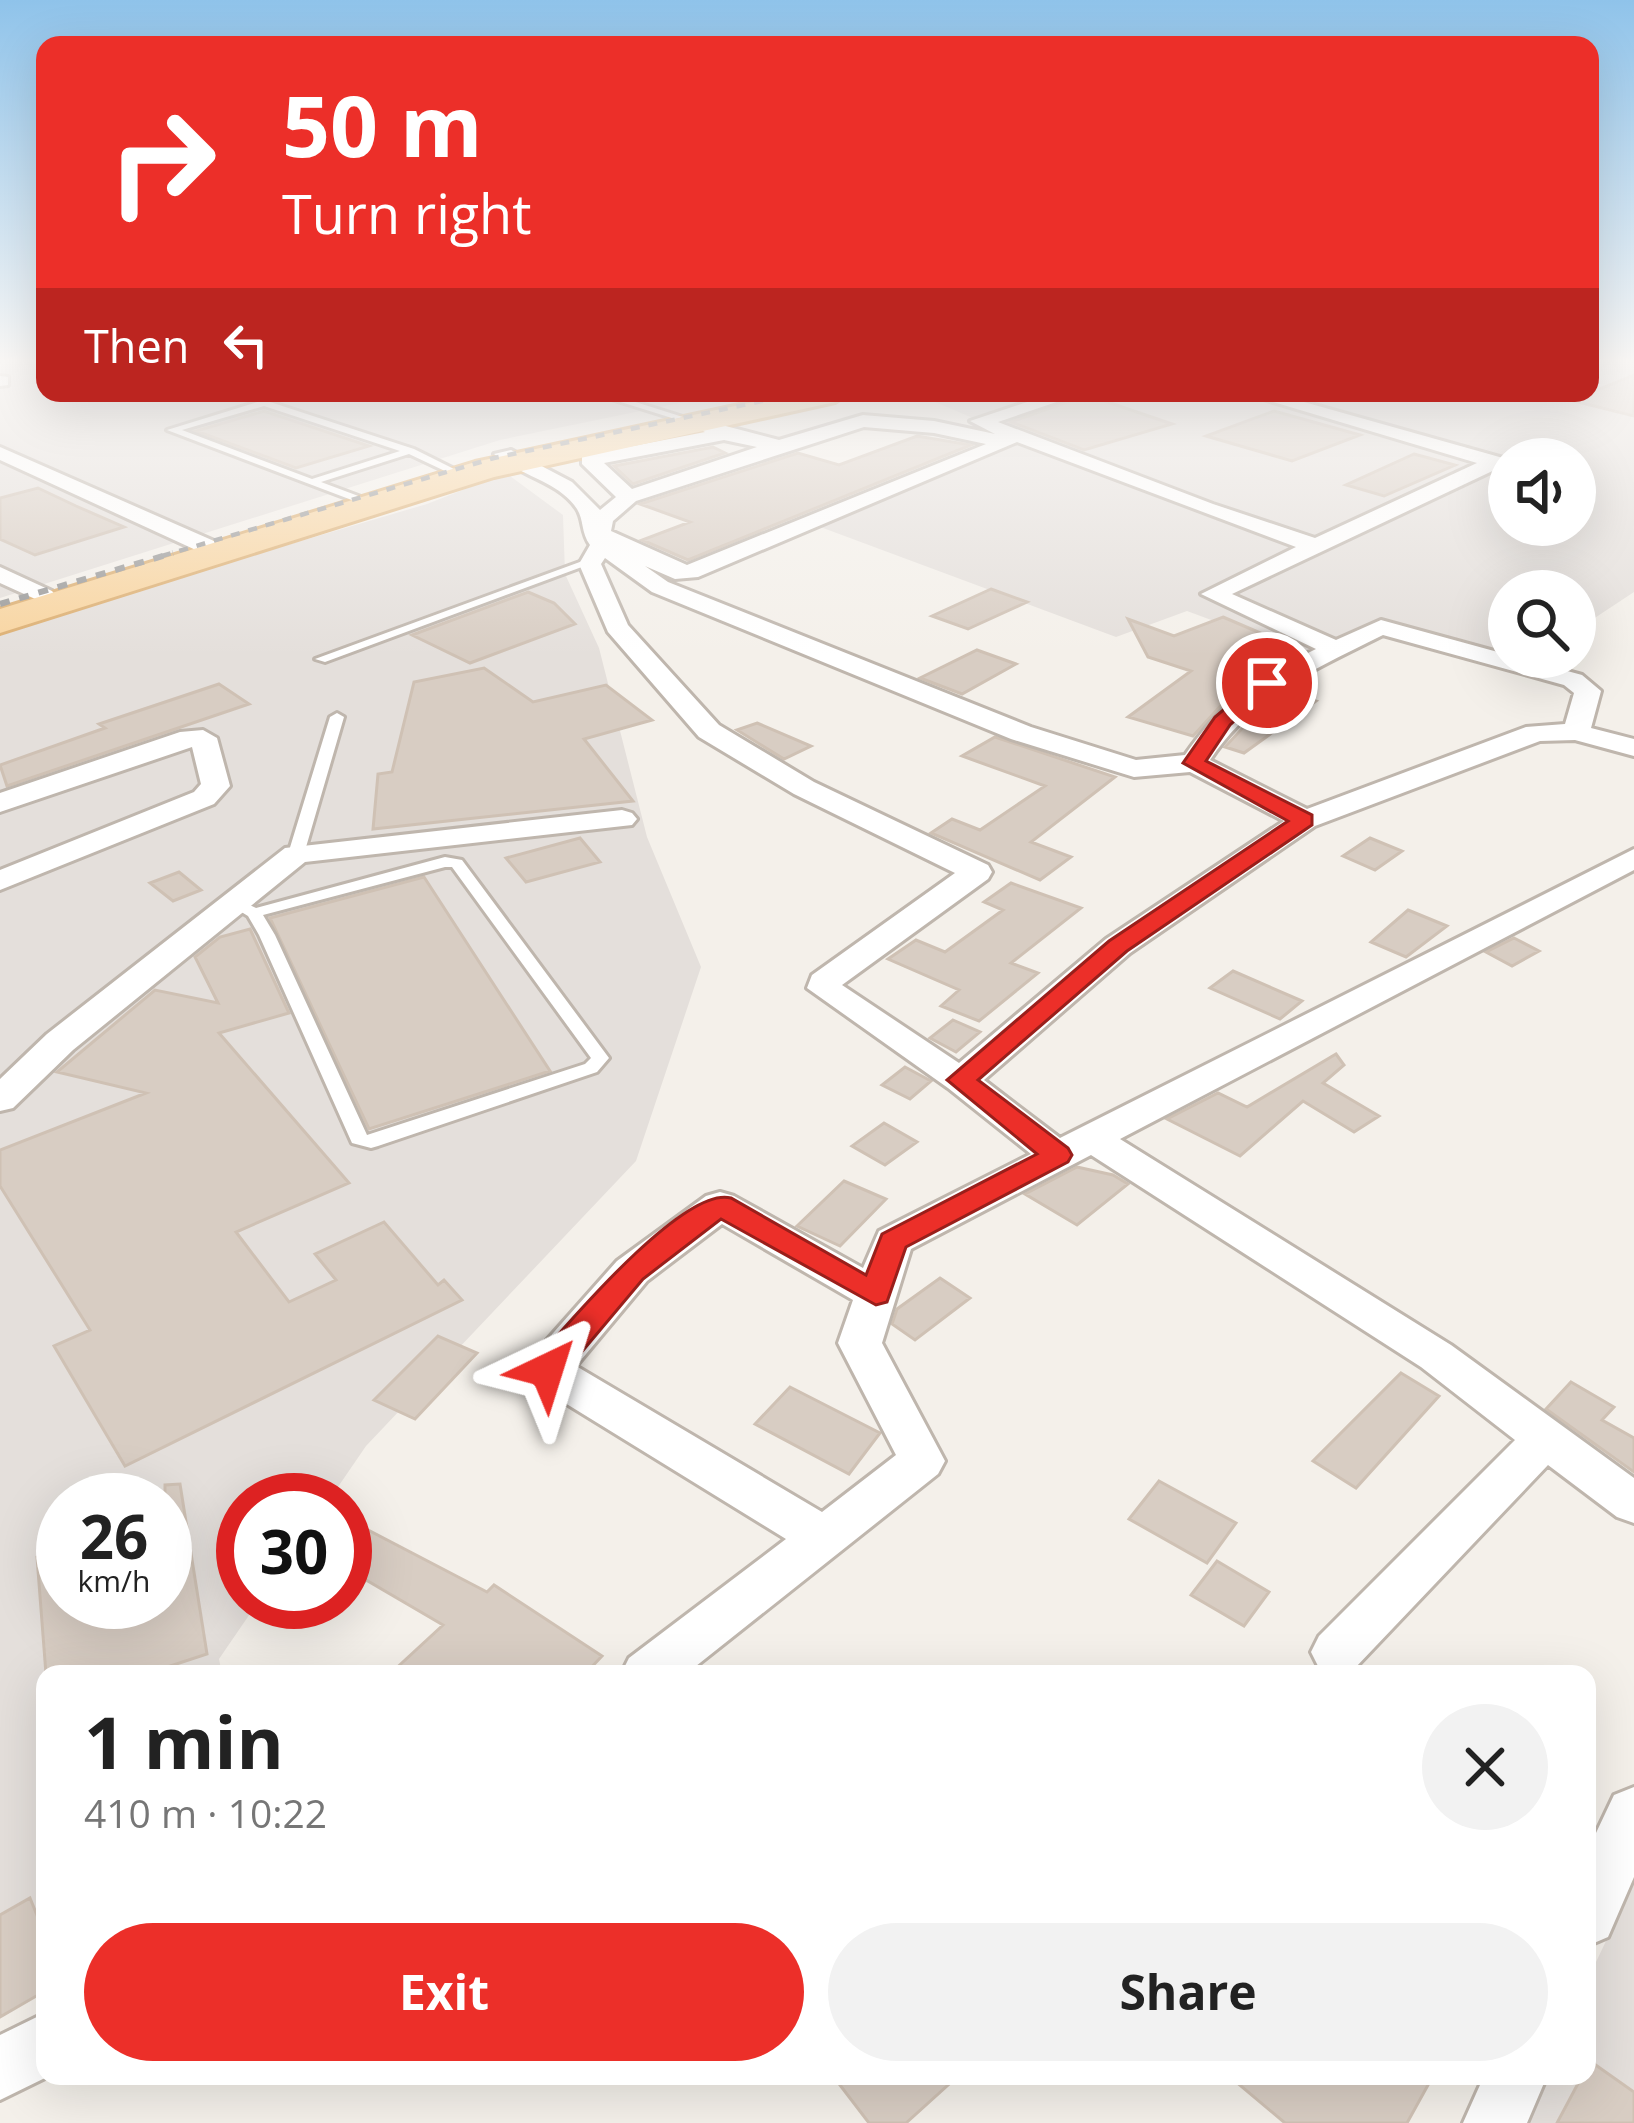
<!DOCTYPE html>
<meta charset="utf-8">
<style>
:root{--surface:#fff;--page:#f2f2f2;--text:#222;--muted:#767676;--accent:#ec2f29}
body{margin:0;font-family:"Open Sans",sans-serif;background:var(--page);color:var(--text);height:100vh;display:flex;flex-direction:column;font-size:45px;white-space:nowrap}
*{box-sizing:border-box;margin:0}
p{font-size:39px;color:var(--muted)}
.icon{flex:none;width:66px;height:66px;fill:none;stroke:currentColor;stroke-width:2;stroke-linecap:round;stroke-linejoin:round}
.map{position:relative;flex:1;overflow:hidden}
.side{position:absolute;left:36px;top:1665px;width:1560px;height:420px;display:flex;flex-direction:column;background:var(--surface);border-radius:24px;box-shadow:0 12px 48px #0002}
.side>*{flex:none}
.banner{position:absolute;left:36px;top:36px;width:1563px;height:366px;border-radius:24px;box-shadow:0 12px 48px #0002;background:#ec2f29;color:#fff;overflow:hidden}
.buttons{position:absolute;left:1488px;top:438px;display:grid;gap:24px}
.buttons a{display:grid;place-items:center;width:108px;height:108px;border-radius:50%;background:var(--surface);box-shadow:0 12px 48px #0002;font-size:60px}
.speed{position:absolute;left:36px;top:1473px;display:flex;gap:24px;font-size:60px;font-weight:700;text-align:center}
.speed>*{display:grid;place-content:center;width:156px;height:156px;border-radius:50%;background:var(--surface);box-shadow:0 12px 48px #0002;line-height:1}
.speed small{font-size:30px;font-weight:400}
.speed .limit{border:18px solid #d22;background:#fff;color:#111}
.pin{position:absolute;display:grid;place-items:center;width:102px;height:102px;color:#fff;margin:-51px;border:6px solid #fff;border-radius:50%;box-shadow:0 3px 12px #0007}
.me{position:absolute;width:132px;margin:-66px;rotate:41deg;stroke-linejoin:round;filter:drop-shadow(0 0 9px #0008)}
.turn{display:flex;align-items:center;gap:42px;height:252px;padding:0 48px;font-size:54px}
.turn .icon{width:156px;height:156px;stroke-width:2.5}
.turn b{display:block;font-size:84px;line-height:102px}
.then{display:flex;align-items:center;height:114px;padding:0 48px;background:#0003;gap:24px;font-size:45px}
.round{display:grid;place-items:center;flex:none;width:126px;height:126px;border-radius:63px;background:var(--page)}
.overview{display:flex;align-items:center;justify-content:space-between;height:204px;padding:0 48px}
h1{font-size:72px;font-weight:700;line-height:90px}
.cta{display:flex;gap:24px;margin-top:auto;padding:24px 48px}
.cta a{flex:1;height:138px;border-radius:72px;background:var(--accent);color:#fff;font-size:48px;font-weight:700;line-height:138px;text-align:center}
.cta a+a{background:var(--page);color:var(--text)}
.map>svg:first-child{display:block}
</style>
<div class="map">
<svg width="1634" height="2123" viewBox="0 0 1634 2123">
<rect width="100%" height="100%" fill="#f4f0ea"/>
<path fill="#e4dfdb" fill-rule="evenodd" d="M 0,359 L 45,359 L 45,393 L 728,393 L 500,440 L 0,598 Z
M 1590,359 L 1634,359 L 1634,592 L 1575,631 L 1575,591 L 1509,591 L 1509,654 L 1376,625 L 1306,655 L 1187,611 L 1116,637 L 815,525 L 1020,438 L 914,393 L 1590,393 ZM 1509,459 L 1575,459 L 1575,525 L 1509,525 Z
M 506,473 L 563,515 L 565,574 L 599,648 L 647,837 L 701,967 L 636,1161 L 366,1446 L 329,1500 L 243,1500 L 243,1602 L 258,1602 L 219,1659 L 222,1674 L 45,1674 L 45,1947 L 0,1963 L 0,629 L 427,504 ZM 63,1500 L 165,1500 L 165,1602 L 63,1602 Z
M 1634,1882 L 1634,2123 L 1519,2123 L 1542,2076 L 1587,2076 L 1587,1981 Z"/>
<path fill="#d8cdc3" stroke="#cfc1b4" stroke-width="3" d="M 1634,375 L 1634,416 L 1570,400 L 1590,393 Z
M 1087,395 L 1172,424 L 1084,450 L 1011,422 Z
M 264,411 L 369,446 L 296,468 L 196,431 Z
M 1274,411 L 1360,435 L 1292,461 L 1206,436 Z
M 917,436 L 971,445 L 688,560 L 642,540 L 690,522 L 640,504 L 798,453 L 839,465 Z
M 713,447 L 725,453 L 633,484 L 614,466 Z
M 1414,454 L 1455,465 L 1384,496 L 1346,485 Z
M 38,488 L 76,506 L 124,527 L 35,555 L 0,539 L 0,498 Z
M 991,589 L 1027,602 L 968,629 L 932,616 Z
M 528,592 L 554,603 L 575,624 L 470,663 L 412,635 Z
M 1223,617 L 1272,638 L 1249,649 L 1269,655 L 1251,667 L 1265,671 L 1224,702 L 1193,736 L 1128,717 L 1191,671 L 1148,657 L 1128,619 L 1174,636 Z
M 977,650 L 1016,664 L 962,694 L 920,678 Z
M 484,668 L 533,702 L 606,685 L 652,720 L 584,739 L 633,801 L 373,829 L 378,774 L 392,772 L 414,682 Z
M 1302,682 L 1291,693 L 1316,701 L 1244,753 L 1225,747 L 1249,721 Z
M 219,684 L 249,704 L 7,786 L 0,765 L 105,728 L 99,724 Z
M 757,723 L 811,746 L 784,759 L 737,730 Z
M 995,737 L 1115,777 L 1031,842 L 1071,857 L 1040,880 L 931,833 L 952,819 L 980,830 L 1045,786 L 962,756 Z
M 580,838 L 600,862 L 526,882 L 506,858 Z
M 1370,838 L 1402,851 L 1375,870 L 1343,856 Z
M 179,872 L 201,890 L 173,901 L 150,883 Z
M 424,877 L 550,1071 L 369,1129 L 270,918 Z
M 1011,883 L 1081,908 L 1011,963 L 1038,973 L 979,1021 L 941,1006 L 959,990 L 888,959 L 916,940 L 945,952 L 1003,910 L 984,902 Z
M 1408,910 L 1447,926 L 1406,957 L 1371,942 Z
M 250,929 L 289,1013 L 219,1033 L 349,1183 L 236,1232 L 289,1302 L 336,1280 L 315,1254 L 384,1222 L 438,1285 L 444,1280 L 462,1300 L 125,1466 L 54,1346 L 90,1330 L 0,1186 L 0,1150 L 146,1093 L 57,1072 L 155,990 L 218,1003 L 195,957 L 220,937 Z
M 1514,938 L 1539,951 L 1512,966 L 1486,952 Z
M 1233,971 L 1302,1001 L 1280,1019 L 1210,988 Z
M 953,1020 L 980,1032 L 956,1052 L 930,1038 Z
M 1336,1054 L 1344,1065 L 1323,1083 L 1379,1116 L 1354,1132 L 1303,1101 L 1240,1156 L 1167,1119 L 1218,1093 L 1247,1107 Z
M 905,1067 L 931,1081 L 910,1099 L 882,1085 Z
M 884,1123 L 917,1142 L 885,1165 L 852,1146 Z
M 1077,1167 L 1113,1175 L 1128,1184 L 1077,1225 L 1025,1194 Z
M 844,1181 L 886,1199 L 840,1246 L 797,1226 Z
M 940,1278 L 970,1298 L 915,1340 L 892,1324 L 897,1309 Z
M 438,1336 L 477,1353 L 415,1419 L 374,1400 Z
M 1401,1373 L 1439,1396 L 1356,1488 L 1313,1461 Z
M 1571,1382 L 1614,1407 L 1602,1420 L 1634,1438 L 1634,1472 L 1546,1409 Z
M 790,1387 L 880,1433 L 849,1474 L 755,1424 Z
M 1159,1481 L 1236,1523 L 1207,1563 L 1129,1519 Z
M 180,1484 L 207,1654 L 146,1674 L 46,1674 L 37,1557 L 63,1549 L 63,1602 L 165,1602 L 165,1485 Z
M 345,1518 L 487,1592 L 494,1585 L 602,1656 L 585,1674 L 390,1674 L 443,1625 L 366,1580 L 361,1586 L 345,1577 Z
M 1217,1561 L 1269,1592 L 1244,1626 L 1191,1595 Z
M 30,1898 L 45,1935 L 45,1991 L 0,2017 L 0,1915 Z
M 1590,2061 L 1634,2092 L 1634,2123 L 1557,2123 L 1582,2076 L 1587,2076 Z
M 833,2076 L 958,2076 L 906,2123 L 869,2123 Z
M 1229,2076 L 1433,2076 L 1407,2123 L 1285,2123 Z"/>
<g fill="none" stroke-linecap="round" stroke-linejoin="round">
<g stroke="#bfb6ad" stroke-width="6">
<path id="lane" d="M 592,393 L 607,393 L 683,417 L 675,419 Z
M 264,400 L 414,449 L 456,470 L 447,472 L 409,454 L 321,482 L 361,497 L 361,501 L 357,502 L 167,430 ZM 264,406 L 400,451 L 312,479 L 182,430 Z
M 588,559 L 598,561 L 325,662 L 315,659 Z
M 337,713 L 344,717 L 304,854 L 296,859 L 291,857 L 288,854 L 330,717 Z
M 445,857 L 462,860 L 609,1058 L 597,1072 L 378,1146 L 371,1148 L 352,1143 L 259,935 L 248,916 L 225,902 L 233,897 L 256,908 ZM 445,867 L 452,867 L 591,1058 L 585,1064 L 367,1135 L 275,935 L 263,915 Z"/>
</g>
<g stroke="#bfb6ad" stroke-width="6">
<path id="street" d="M 0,376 L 8,377 L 8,385 L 0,386 Z
M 1054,393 L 1083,393 L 998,422 L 1213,504 L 1315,538 L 1477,463 L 1243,393 L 1272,393 L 1503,458 L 1503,466 L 1232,594 L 1336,640 L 1381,620 L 1582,675 L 1601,691 L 1591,728 L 1634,739 L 1634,756 L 1575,740 L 1540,741 L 1315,826 L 1130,953 L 984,1080 L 1060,1138 L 1634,849 L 1634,870 L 1120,1139 L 1451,1345 L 1634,1478 L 1634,1523 L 1617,1517 L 1548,1465 L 1355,1668 L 1338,1674 L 1319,1668 L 1311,1652 L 1319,1636 L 1515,1440 L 1421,1367 L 1091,1155 L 911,1249 L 882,1343 L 945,1461 L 938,1474 L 686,1674 L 621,1674 L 629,1658 L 786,1539 L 531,1382 L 525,1370 L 531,1358 L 617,1261 L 706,1196 L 720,1192 L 734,1196 L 863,1268 L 879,1231 L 1031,1154 L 948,1088 L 807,988 L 812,975 L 955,873 L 794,794 L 699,737 L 608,632 L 579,564 L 590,545 C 581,533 584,520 577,509 C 559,481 517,475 494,454 L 511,450 L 572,482 L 600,510 L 616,497 L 582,464 L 582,456 L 705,432 L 691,425 L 691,417 L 779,440 L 863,415 L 934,421 L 995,434 L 970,421 ZM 864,427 L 934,433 L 986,444 L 687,565 L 611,531 L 613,521 L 636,501 ZM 724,440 L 757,447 L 632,489 L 604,463 ZM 1017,442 L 1296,547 L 1201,594 L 1316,649 C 1256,678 1223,700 1185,755 L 1136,760 L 1031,727 L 668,582 L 645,566 L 675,579 L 698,577 ZM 605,558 L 652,592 L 1011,739 L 1134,777 L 1190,772 L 1284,821 L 1106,939 L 959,1063 L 842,985 L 988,879 L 992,872 L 988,865 L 814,782 L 719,725 L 628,625 L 601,564 ZM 1383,635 L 1564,685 L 1574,693 L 1565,724 L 1526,727 L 1307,809 L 1210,760 C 1253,695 1315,669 1383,635 ZM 722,1224 L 853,1300 L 838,1343 L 896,1455 L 822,1512 L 576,1366 L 647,1281 Z
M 0,447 L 214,541 L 217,546 L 206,553 L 198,551 L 0,460 Z
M 0,567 L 52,591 L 56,596 L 44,603 L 0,583 Z
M 203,730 L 217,738 L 230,786 L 214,804 L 0,890 L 0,870 L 194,792 L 201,784 L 192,747 L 0,812 L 0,793 L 180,732 Z
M 622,810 L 632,813 L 637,819 L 632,825 L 305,862 L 73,1050 L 13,1108 L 0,1111 L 0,1079 L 47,1034 L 285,848 Z
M 1634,1787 L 1634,1877 L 1608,1937 L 1587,1946 L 1587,1852 L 1614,1795 Z
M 45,2013 L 45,2076 L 49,2076 L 0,2100 L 0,2035 Z
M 1484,2076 L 1547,2076 L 1527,2123 L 1463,2123 Z"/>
</g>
<g stroke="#dcae70" stroke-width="6">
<path id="primary" d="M 795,393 L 849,393 L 835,402 L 494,477 L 0,633 L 0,609 L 475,462 Z"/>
</g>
<use href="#lane" fill="#fff" fill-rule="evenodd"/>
<use href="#street" fill="#fff" fill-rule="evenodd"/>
<use href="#primary" fill="#f8d49f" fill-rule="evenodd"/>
<path stroke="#989898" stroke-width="4.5" stroke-dasharray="9 9" stroke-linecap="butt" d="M 162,556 L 494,458 L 800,393"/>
<path stroke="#989898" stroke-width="6" stroke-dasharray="10 10" stroke-linecap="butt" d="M 0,604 L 173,553"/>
</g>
<linearGradient id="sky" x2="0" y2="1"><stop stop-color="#8fc3ea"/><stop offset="0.55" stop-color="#faf8f6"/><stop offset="1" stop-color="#faf8f6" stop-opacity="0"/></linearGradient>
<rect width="1634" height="656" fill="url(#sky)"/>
<path fill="#ec2f29" stroke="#991f1b" stroke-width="3" d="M 1260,679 L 1276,683 L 1230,725 L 1206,761 L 1312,815 L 1312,825 L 1127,951 L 978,1080 L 1068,1148 L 1072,1155 L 1068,1162 L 906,1247 L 887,1302 L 876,1305 L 721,1219 L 643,1279 L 559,1379 L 547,1382 L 535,1379 L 530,1370 L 535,1361 C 566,1326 684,1185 731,1198 L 866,1275 L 882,1234 L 1037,1154 L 947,1080 L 1109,941 L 1288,821 L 1183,763 L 1215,717 Z"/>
</svg>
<div class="buttons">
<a><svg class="icon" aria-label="sound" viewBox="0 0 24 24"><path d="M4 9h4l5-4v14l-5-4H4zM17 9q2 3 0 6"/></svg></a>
<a><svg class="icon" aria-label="search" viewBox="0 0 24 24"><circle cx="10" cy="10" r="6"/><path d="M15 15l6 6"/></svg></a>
</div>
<div class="speed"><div>26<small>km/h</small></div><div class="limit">30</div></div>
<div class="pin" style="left:1267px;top:683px;background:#d93025"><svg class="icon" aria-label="arrive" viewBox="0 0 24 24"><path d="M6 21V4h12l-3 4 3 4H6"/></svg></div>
<svg class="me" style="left:547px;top:1370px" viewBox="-20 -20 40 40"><path d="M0-17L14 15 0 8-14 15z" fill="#ec2f29" stroke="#fff" stroke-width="4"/></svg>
<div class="banner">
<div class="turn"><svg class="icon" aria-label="right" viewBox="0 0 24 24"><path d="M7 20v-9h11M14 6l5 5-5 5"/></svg><div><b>50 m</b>Turn right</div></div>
<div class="then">Then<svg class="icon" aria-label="left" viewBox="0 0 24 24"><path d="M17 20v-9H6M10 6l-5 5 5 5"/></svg></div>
</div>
<section class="side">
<div class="overview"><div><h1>1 min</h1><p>410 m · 10:22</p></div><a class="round"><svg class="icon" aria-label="close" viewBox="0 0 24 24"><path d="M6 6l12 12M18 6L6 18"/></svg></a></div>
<div class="cta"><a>Exit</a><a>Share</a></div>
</section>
</div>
